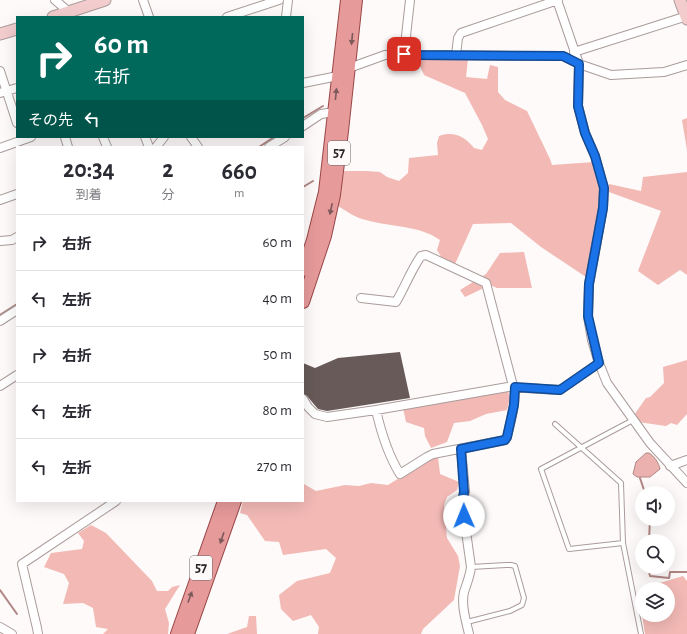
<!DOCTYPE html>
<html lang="ja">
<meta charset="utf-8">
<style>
:root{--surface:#fff;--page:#f2f2f3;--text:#2b2b33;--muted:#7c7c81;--line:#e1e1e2}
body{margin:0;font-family:"Alegreya Sans","Noto Sans JP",sans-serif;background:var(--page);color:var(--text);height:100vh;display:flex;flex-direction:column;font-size:15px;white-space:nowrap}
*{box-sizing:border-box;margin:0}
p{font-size:13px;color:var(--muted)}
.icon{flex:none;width:22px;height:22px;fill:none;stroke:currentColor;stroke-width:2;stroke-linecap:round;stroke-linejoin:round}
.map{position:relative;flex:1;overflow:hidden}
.drawer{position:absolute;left:16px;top:146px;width:288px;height:356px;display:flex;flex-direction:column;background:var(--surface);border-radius:0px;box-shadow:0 4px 16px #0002}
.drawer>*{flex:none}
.guide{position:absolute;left:16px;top:16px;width:288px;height:122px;border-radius:0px;box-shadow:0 4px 16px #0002;background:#00695c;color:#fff;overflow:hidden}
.tools{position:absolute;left:635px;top:486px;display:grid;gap:8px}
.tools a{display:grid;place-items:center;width:40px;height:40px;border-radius:50%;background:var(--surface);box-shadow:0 4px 16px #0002;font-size:20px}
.pin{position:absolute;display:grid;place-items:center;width:34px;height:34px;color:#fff;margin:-17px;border-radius:8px;box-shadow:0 2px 6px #0006}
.me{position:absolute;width:44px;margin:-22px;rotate:359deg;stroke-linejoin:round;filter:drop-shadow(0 0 3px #0008)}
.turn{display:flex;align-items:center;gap:14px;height:84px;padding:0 12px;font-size:18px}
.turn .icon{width:52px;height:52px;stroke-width:2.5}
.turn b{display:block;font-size:28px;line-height:34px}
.then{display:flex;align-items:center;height:38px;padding:0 12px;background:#0003;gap:8px;font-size:15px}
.eta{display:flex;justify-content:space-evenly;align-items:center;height:68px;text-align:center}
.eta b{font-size:24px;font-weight:600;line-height:28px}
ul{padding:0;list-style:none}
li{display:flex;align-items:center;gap:12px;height:56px;padding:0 12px;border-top:1px solid var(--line)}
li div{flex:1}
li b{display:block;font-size:15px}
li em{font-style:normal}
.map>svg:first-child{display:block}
</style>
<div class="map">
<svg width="687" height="634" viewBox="0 0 687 634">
<rect width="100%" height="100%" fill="#fdfaf9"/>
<path fill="#f2b9b5" d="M 468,59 L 466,77 L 487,79 L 490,65 L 498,67 L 498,92 L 505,100 L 527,111 L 550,159 L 552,165 L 594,162 L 600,182 L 599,204 L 586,277 L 541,247 L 511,223 L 473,224 L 455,264 L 443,260 L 437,250 L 440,240 C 419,225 390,227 366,220 C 356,218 346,211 338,206 L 344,171 L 366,171 L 380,172 L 387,177 L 399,181 L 408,173 L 409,158 L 438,155 L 437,143 L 439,136 C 454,131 464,136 474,148 L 482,150 L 488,139 L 482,125 L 465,93 L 424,75 L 418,62 L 419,60 Z
M 687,118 L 687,150 L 682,120 Z
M 687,172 L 687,275 L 680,270 L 658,285 L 638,271 L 661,211 L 609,192 L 609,184 L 641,191 L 643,177 Z
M 524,252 L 532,288 L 497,288 L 490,285 L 465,297 L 460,290 L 486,274 L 500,253 Z
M 687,360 L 687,414 L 677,425 L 671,423 L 666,426 L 638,422 L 634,415 L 646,398 L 650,397 L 664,383 L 663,367 Z
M 508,391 L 510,398 L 507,410 L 486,414 L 470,421 L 454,423 L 447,442 L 431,448 L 425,436 L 424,428 L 406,422 L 403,408 Z
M 438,457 L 440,474 L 459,482 L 457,490 L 447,497 L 444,505 L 447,538 L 458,556 L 460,566 L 454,600 L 423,629 L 421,634 L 318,634 L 319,627 L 311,615 L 293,621 L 281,609 L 279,595 L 297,581 L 330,573 L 336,558 L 326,549 L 283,555 L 279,542 L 265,541 L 247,515 L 240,513 L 243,501 L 303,501 L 303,481 L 304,484 L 316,491 L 345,485 L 359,486 L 371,483 L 388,485 L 428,460 Z
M 91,525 L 106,533 L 152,581 L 157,591 L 168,591 L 172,587 L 180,585 L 165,609 L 169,623 L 168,634 L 103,634 L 108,629 L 96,627 L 93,608 L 83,603 L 63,604 L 69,583 L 64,574 L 44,567 L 51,553 L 82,549 L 84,541 L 78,533 Z
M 683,576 L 687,581 L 687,634 L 645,634 L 642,615 L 668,615 L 668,589 L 647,589 L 656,584 Z
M 249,616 L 256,616 L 257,634 L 227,634 L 247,627 Z"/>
<path fill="#ebb1ae" stroke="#b18684" d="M 646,453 L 649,453 C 654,456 659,463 660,469 L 650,477 L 637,477 L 633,474 L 636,462 Z"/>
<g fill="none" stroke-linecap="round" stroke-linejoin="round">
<path stroke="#b18684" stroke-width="2" d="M 303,118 L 323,106
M 259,147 L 274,137
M 303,187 L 313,181
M 0,315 L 17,304
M 640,478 L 645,493
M 649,541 L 650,519
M 648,567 L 650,576 L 669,578 L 670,572 L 687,572
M 0,590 L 17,614"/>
</g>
<path fill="#675a59" d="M 400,352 L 410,398 L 327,411 L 318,409 L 307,396 L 303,394 L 303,363 L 315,368 L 338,358 Z"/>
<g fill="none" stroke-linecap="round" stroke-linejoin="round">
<g stroke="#aa9c9b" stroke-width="6">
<path id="lane" d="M 555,424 L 621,483 L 623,543 L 641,634
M 623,543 L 569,549 L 541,469 L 633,420
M 467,622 L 510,611 L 522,605 L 524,598 L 515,566 L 511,565 L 506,565 L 471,567"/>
</g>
<g stroke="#aa9c9b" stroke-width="10">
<path id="street" d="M 55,0 L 69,12
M 143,0 L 149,17
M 557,0 L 579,64 L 578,106 L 585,133 L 595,156 L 604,188 L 603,208 L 589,284 L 588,317 L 592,340 L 599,363 L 607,383 L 650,443 L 687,483
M 227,17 L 279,0
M 286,17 L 288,0
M 574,52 L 687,16
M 404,54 L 410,0
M 456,55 L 458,38 L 461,33 L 558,0
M 349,68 L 385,55 L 404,54 L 415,55 L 563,56 L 579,64 L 611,75 L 664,72 L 687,65
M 0,71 L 17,123
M 303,83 L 338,76
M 0,93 L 17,88
M 303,126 L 321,114 L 335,112
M 65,137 L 68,147
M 103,137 L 107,147
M 145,137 L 149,147
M 191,137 L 198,147
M 156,147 L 164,137
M 269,147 L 285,137
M 0,148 L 31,137
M 0,200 L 17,194
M 0,241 L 12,240 L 17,237
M 361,298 L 396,302 C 405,287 411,270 421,256 L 426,255 L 486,283 L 512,382 C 519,395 510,423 507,437 L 505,440 L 433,454 L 427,457 L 400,474 C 388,455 381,432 376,410
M 0,321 L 17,310
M 0,386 L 17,375
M 303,399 L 308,407 L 315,414 L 327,417 L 376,410 L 508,387 L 560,390 L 599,363
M 461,449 L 465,491 L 462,503 L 471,567 C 470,576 467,583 464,592 C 461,605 466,621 469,634
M 670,466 L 687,460
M 0,627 L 12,634
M 38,634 L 37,628 L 22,564 L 116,501"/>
</g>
<g stroke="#aa9c9b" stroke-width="13">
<path id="secondary" d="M 680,0 L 687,19
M 53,17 L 105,0
M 0,34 L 17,29"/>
</g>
<g stroke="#994545" stroke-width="14">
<path id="primary" d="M 303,270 L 313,240 L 325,192 L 347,0
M 303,302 L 325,236 L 334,195 L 342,131 L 356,0
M 177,634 L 224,501
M 188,634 L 235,501"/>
</g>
<use href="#lane" stroke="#fff" stroke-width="4"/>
<use href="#street" stroke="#fff" stroke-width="8"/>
<use href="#secondary" stroke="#f3cdcd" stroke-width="11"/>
<use href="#primary" stroke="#e69a9a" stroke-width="12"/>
</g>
<defs><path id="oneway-solid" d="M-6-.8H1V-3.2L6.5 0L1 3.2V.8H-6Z"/></defs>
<g fill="#7e5959">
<use href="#oneway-solid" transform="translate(352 39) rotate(96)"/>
<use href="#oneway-solid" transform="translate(336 94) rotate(-84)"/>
<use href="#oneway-solid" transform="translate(331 209) rotate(102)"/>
<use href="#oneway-solid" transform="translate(222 538) rotate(109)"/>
<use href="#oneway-solid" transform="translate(190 597) rotate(-70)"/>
</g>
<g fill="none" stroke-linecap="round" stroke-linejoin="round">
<g stroke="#114b97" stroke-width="10">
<path id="route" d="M 404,54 L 415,55 L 563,56 L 579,64 L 578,106 L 585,133 L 595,156 L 604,188 L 603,208 L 589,284 L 588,316 L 599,363 L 560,390 L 515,387 L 514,405 L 507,437 L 505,440 L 461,449 L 464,492 L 462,503 L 464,516"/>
</g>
<use href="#route" stroke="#1a73e8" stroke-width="7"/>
</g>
<g text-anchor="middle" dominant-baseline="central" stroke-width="4" stroke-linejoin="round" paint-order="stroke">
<g fill="#fdfaf9" stroke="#696463" stroke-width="1">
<rect x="328" y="141" width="22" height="24" rx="3"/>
<rect x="190" y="556" width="22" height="24" rx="3"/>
</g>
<g font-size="14" font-weight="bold" fill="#292323">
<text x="339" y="153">57</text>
<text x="201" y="568">57</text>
</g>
</g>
</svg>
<div class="tools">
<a><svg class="icon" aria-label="sound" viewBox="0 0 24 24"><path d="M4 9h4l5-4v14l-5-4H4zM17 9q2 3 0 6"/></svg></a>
<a><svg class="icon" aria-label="search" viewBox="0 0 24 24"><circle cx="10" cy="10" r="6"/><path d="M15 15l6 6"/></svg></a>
<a><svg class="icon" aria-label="layers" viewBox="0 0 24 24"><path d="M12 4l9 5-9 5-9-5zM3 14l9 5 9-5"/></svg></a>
</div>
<div class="pin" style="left:404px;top:54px;background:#d93025"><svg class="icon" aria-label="arrive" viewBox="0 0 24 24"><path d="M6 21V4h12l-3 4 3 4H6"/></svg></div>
<svg class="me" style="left:464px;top:516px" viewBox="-20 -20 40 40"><circle r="19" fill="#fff"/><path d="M0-13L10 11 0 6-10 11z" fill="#1a73e8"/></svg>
<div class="guide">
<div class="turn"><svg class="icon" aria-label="right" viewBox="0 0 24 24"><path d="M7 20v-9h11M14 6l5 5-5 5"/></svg><div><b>60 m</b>右折</div></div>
<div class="then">その先<svg class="icon" aria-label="left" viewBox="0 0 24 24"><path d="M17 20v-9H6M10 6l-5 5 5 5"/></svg></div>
</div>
<section class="drawer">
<div class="eta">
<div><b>20:34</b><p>到着</p></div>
<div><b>2</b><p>分</p></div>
<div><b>660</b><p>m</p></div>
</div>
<ul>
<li><svg class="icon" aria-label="right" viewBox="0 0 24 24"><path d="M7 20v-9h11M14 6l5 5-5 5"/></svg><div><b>右折</b></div><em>60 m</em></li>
<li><svg class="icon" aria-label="left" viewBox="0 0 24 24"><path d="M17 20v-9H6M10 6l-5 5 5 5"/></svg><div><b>左折</b></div><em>40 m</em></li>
<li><svg class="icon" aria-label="right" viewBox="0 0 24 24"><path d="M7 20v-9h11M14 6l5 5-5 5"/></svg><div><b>右折</b></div><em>50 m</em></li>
<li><svg class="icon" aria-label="left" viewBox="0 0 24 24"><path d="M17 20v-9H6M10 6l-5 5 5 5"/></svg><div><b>左折</b></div><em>80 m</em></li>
<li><svg class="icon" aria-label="left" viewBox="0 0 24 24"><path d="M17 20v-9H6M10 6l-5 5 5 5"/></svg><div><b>左折</b></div><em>270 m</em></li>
</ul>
</section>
</div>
